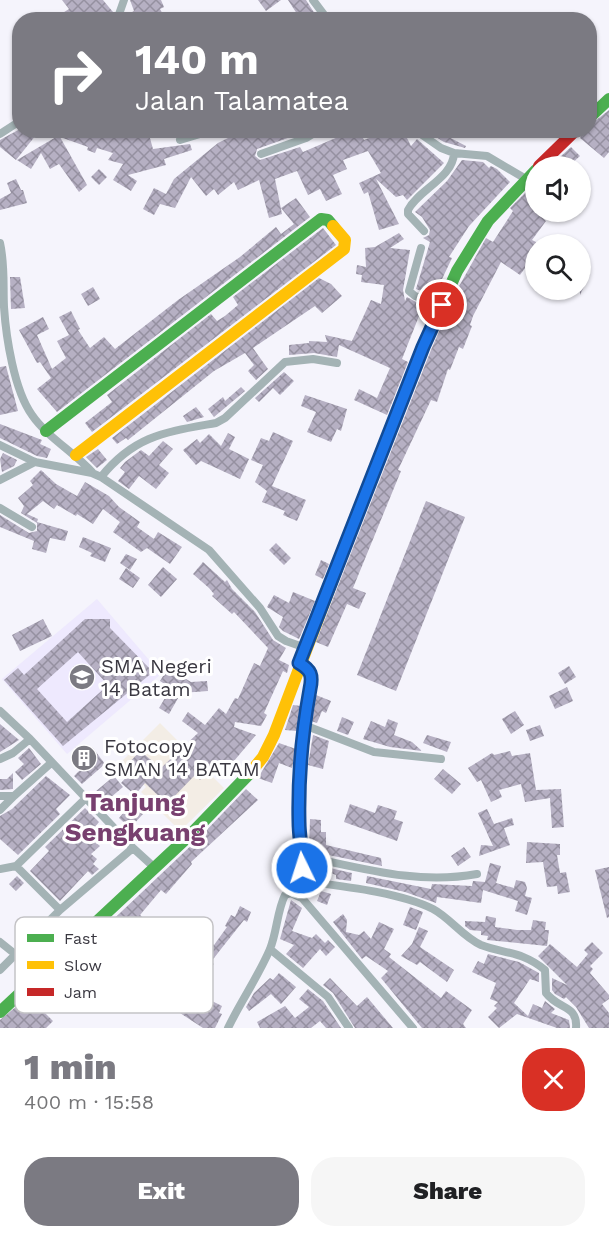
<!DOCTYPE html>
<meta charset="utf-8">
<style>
:root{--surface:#fff;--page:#f6f6f6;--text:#202124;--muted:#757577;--accent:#7b7a82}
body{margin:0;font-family:"Work Sans",sans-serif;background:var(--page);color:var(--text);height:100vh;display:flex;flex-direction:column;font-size:22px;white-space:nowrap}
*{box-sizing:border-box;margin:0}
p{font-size:20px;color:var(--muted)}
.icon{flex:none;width:33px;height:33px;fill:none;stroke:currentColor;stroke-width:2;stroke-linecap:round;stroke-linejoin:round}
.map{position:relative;height:1028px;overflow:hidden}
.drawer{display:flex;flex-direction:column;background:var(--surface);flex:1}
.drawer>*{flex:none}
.banner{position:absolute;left:12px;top:12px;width:585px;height:126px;border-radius:24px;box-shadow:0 2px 4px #0004;background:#7b7a82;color:#fff;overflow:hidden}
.buttons{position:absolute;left:525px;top:156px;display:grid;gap:12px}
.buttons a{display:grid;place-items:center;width:66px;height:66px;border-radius:50%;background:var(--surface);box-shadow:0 2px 4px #0004;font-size:30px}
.pin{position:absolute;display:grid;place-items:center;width:51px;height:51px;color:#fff;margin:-26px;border:3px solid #fff;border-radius:50%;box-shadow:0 2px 6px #0007}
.me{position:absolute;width:66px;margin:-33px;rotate:356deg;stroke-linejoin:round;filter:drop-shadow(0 0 4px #0008)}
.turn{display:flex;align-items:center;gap:21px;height:126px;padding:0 24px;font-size:27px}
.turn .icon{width:78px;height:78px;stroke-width:2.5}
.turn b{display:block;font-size:42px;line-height:51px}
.round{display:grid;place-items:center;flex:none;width:63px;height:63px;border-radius:24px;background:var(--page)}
.headline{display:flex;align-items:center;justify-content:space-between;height:102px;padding:0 24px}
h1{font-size:36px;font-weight:800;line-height:45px;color:var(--accent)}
.cta{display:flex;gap:12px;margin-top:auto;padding:12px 24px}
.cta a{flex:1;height:69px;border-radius:24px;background:var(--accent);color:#fff;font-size:24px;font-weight:800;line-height:69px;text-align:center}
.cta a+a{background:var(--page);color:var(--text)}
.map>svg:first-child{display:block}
</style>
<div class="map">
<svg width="609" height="1028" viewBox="0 0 609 1028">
<defs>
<pattern id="building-cross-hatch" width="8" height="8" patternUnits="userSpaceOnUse" patternTransform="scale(1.5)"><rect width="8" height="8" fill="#b6b0c3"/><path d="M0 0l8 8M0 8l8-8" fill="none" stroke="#9590a0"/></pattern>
</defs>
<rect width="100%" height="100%" fill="#f5f4fc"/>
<path fill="#eee9fe" d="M 97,599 L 161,674 L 67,754 L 2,679 Z"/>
<path fill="#f3ede5" d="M 160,723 L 181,744 L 185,740 L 214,769 L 210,774 L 224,788 L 180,831 L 141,792 L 146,787 L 121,762 Z"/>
<path fill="url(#building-cross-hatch)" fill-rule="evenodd" d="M 62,0 L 103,0 L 113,12 L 111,20 L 65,20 L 61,14 L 69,9 Z
M 130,0 L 161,0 L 164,7 L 160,9 L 166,20 L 124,20 L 125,16 L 134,11 Z
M 258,0 L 281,0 L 266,11 Z
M 288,0 L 306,0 L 315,14 L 301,20 Z
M 609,110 L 609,152 L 604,158 L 580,138 L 584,130 L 590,130 L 590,125 Z
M 20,129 L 40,130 L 16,160 L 0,147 L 0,140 Z
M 68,130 L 97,130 L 117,138 L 148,131 L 153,149 L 190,144 L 192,150 L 164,159 L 166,165 L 128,175 L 137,181 L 131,191 L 113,180 L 123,164 L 108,160 L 113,153 L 97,148 L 95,153 L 87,150 L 88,147 L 60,137 L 87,185 L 79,192 L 59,164 L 50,169 L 41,153 L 31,169 L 17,160 Z
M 244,130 L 294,130 L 296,135 L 257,149 L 255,156 L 260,160 L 300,147 L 303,152 L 338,137 L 335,130 L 359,130 L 364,140 L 379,134 L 377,130 L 403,130 L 411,146 L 417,139 L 444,163 L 407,200 L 403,195 L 396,197 L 376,179 L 399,224 L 379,230 L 368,192 L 364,194 L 359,183 L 381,173 L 368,151 L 343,160 L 347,169 L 333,175 L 342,194 L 326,201 L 320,189 L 308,195 L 297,171 L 275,179 L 282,214 L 269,218 L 259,180 L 238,190 L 234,182 L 218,195 L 214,189 L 206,196 L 191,177 L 175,208 L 160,204 L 154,215 L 143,209 L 154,188 L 166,194 L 174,179 L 218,143 Z
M 439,132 L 466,146 L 465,148 L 444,142 L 436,137 Z
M 571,147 L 580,156 L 569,166 L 550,166 Z
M 462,160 L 483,162 L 489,168 L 491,166 L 497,169 L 510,182 L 469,226 L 449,257 L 452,258 L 434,296 L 416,289 L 430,242 L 423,238 L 429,235 L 430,230 L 422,217 L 415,212 L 447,181 Z
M 99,169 L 107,177 L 99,185 L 91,177 Z
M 16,179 L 21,190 L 23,190 L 27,203 L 0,210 L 0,199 L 11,193 L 7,183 Z
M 536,182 L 536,212 L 546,221 L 532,240 L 536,242 L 536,253 L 520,275 L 501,262 L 473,316 L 470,325 L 472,326 L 463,349 L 459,347 L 450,370 L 448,369 L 437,402 L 431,400 L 398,470 L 401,471 L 353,588 L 366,593 L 359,609 L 347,604 L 328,647 L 316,642 L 431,350 L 457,290 L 486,238 L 493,242 L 513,211 L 510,208 Z
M 296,198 L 310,217 L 57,412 L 37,389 L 51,378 L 40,362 L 37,363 L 19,330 L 43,317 L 49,329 L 37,335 L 52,369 L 66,358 L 57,341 L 69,335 L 59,317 L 71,311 L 80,329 L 78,330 L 90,348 L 104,337 L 115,349 L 178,300 L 240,257 L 276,227 L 281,234 L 294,224 L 281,208 Z
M 323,228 L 336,245 L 92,432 L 85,423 L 112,402 L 107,395 L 211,314 L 217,321 L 225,316 L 238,305 L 233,297 Z
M 399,233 L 404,239 L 390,248 L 410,250 L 403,290 L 405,301 L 407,297 L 423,306 L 402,359 L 408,362 L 387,415 L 354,400 L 359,389 L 377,398 L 390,368 L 339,345 L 337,357 L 314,353 L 289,355 L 289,345 L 309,343 L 309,341 L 327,342 L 325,335 L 352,341 L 371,300 L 381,304 L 384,285 L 361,282 L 362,275 L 356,274 L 357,265 L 366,267 L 365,248 L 375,247 Z
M 580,269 L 590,274 L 580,295 Z
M 10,277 L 20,277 L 25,308 L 11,309 Z
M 319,278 L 331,284 L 342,296 L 322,313 L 315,306 L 253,348 L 268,369 L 256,380 L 248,371 L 254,365 L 245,353 L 214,371 L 128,440 L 126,438 L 117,444 L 112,438 Z
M 93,287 L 100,299 L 88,306 L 81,294 Z
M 6,366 L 18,411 L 0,415 L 0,367 Z
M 284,372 L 294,381 L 280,395 L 273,388 L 259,402 L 255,398 Z
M 241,387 L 245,391 L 214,417 L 208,409 L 223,397 L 225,401 Z
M 305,395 L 347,409 L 341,431 L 337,429 L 331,442 L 307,432 L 316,412 L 301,406 Z
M 196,407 L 204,417 L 187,422 L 183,416 Z
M 0,424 L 42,440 L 40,444 L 51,449 L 47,458 L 37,456 L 0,438 Z
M 273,432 L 293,441 L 272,486 L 306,500 L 297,521 L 283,515 L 285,511 L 262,502 L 267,491 L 255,482 L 263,465 L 251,460 L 261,438 L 269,441 Z
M 228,433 L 235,437 L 229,449 L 249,459 L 240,479 L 201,461 L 196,465 L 183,450 L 197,439 L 200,443 L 209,434 L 221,446 Z
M 163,441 L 173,449 L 159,465 L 169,473 L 156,489 L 139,476 L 129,489 L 118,481 L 125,472 L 120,468 L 125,462 L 141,450 L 149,456 Z
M 98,449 L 107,460 L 97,468 L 86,457 Z
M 3,453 L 17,460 L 14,466 L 2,472 L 0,459 Z
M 41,470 L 56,484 L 77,496 L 85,482 L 109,496 L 119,507 L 140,522 L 137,527 L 154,539 L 158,532 L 182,547 L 170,564 L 147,548 L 141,552 L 113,532 L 120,522 L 103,509 L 93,524 L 77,514 L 76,516 L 57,505 L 54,509 L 43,501 L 27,514 L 38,519 L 37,522 L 68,531 L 65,541 L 50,538 L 46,553 L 32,549 L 34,541 L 0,527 L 0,515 L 29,533 L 37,531 L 37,523 L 21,513 L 24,506 L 18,498 L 33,485 L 30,481 Z
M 426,501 L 465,517 L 396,691 L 357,675 Z
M 83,537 L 111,548 L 105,562 L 90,556 L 92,553 L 79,547 Z
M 276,543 L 291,558 L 284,565 L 269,550 Z
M 126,554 L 137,559 L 130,570 L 120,563 Z
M 321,560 L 329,564 L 323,579 L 315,575 Z
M 203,562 L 225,582 L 227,580 L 232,589 L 255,612 L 273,640 L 286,648 L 279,660 L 289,665 L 287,673 L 283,671 L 264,713 L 267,715 L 261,726 L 235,722 L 234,727 L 256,735 L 228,768 L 216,763 L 200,780 L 195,775 L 167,804 L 145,783 L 135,795 L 121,783 L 132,771 L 127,765 L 140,751 L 161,768 L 198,733 L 182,721 L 188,712 L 205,725 L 219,708 L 226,714 L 235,698 L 238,699 L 254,663 L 260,666 L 268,648 L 234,612 L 232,614 L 212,596 L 214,594 L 209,588 L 193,574 Z
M 163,567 L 177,579 L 161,597 L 148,585 Z
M 126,568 L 140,578 L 133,588 L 119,579 Z
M 293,592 L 315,601 L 299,639 L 283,631 L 279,627 L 283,617 L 267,607 L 274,595 L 289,603 Z
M 43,619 L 52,636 L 20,651 L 12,635 Z
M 85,619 L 110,619 L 110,628 L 153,672 L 63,746 L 4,680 L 18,668 L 24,675 ZM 78,652 L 108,685 L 67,722 L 37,689 Z
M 569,666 L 576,677 L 565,684 L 558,673 Z
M 168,668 L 191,682 L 207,681 L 208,691 L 181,693 L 169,714 L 159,708 L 171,688 L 160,681 Z
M 567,687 L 573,701 L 555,709 L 549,696 Z
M 316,695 L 331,701 L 326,713 L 322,711 L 317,723 L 311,721 Z
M 293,705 L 301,706 L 297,731 L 285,730 Z
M 515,711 L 524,725 L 511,734 L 502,719 Z
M 342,717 L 354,722 L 348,735 L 337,731 Z
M 388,719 L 398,723 L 394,735 L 412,742 L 422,751 L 390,747 L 363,739 L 371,721 L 385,727 Z
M 0,724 L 19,740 L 0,752 Z
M 540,725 L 544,736 L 530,741 L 526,730 Z
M 313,735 L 329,741 L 323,769 L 308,765 Z
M 427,735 L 451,742 L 447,752 L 423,743 Z
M 279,743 L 296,749 L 292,768 L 279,763 L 272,783 L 258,778 Z
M 29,748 L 41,764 L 22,780 L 15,772 L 24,764 L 18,758 Z
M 84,748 L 88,752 L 93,748 L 105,764 L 82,784 L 74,776 L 80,770 L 71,760 Z
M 510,751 L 512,756 L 530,753 L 536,790 L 561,789 L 564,827 L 552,828 L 550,798 L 525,802 L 521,784 L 499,790 L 502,797 L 491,802 L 481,780 L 477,782 L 468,768 L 492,753 L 494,755 Z
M 443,769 L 461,784 L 452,794 L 434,779 Z
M 13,773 L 13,789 L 0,790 L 0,779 L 7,779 Z
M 46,776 L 70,795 L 56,809 L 60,814 L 18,855 L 0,839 L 0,816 L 12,809 Z
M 114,776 L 123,787 L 104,803 L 95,792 Z
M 246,789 L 258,800 L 191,862 L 192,864 L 166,894 L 161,890 L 140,915 L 146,920 L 135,937 L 128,931 L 105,959 L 108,962 L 98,974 L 93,969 L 81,983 L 94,993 L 81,1009 L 65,997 L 58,1004 L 55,1001 L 44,1012 L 53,1021 L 46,1028 L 0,1028 L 0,1020 L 59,971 L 199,838 Z
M 131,804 L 143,814 L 130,828 L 119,818 Z
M 350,804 L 375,813 L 378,805 L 397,811 L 394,819 L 403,822 L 397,841 L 344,822 Z
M 85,808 L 99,822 L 95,827 L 102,834 L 95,842 L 100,846 L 91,854 L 97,859 L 93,864 L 99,869 L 92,875 L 88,871 L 60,901 L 30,871 L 49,851 L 45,847 Z
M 487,809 L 494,824 L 512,818 L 514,825 L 504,828 L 510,845 L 479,856 L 481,845 L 493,846 L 478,813 Z
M 310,819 L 321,820 L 321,832 L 326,832 L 326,845 L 381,858 L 382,866 L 309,851 Z
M 527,842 L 560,844 L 560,855 L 557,855 L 560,873 L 566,872 L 570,892 L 558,894 L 557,886 L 547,887 L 543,862 L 526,863 Z
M 464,847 L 471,857 L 458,866 L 451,856 Z
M 490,863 L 501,866 L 496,883 L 514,888 L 516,880 L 525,882 L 527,888 L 525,896 L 532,898 L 527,915 L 515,911 L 518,901 L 483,890 L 481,903 L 437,897 L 436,903 L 405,892 L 366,883 L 367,876 L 431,889 L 432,884 L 472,886 L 473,881 L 485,882 Z
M 321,866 L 352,873 L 351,881 L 336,879 L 336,875 L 320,869 Z
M 609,867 L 609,917 L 607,918 L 595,870 Z
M 17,876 L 24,883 L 16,891 L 9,884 Z
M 321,891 L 331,894 L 327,905 L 317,901 Z
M 291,900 L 302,908 L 292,931 L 312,938 L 316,934 L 325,943 L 328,940 L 335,947 L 326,956 L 320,949 L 303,968 L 286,954 L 294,945 L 280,939 Z
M 240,906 L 251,912 L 247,922 L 244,920 L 221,949 L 211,962 L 214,964 L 194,988 L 205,995 L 204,997 L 222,1006 L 219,1013 L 222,1014 L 215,1028 L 203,1028 L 180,1013 L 188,1001 L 162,982 L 164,978 L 156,972 L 165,962 L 172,968 L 174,965 L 188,975 L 212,943 L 214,945 L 227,927 L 225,926 L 231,915 L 235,917 Z
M 410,907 L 423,912 L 416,930 L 403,925 Z
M 343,914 L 347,920 L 346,932 L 359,935 L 364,931 L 371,939 L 379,922 L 394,929 L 384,949 L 391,954 L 389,957 L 441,998 L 446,991 L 472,1010 L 463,1024 L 466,1028 L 422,1028 L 381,978 L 388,971 L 366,956 L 362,959 L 333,922 Z
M 486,916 L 496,918 L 495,927 L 517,930 L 531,930 L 533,920 L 546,922 L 545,930 L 549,930 L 547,946 L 487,940 L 488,936 L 481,935 L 481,931 L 470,930 L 465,926 L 465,921 L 485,922 Z
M 419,927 L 428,931 L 420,947 L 454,970 L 447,982 L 420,962 L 417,965 L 401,956 L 412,944 Z
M 592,942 L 603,953 L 590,966 L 593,969 L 590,973 L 609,995 L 609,999 L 602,1004 L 609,1013 L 609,1028 L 589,1028 L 576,1007 L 566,997 L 564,999 L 555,994 L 552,990 L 552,978 L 567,985 L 538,956 L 550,944 L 577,967 L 588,954 L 584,950 Z
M 488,954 L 519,962 L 539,973 L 539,982 L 530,979 L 514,1003 L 528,1016 L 533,1004 L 542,1008 L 545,1001 L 555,1009 L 551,1013 L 569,1020 L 570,1028 L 557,1028 L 517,1014 L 499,1028 L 488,1017 L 497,1008 L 494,1006 L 498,1002 L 490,999 L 496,983 L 472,972 L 478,961 L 484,964 Z
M 279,973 L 296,987 L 281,1004 L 271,994 L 249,1011 L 246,1007 L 254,993 L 270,978 L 273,980 Z
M 330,978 L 357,1006 L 367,997 L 393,1028 L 355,1028 L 333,993 L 323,985 Z
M 308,989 L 323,1001 L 341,1028 L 326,1028 L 320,1021 L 311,1028 L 260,1028 L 257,1022 L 285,1006 L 295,1018 L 309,1007 L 299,999 Z"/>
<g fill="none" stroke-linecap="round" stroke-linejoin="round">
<path stroke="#a4b3b5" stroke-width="8" d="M 313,0 L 328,20
M 117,20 L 124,0
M 415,130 L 441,148 L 454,153 L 487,156 L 526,179
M 0,134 L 20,121
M 180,140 L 200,134 L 203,130
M 261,154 L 306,138 L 319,130
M 424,231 L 408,214 L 408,210 C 419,189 453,178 454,153
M 0,243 C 5,265 3,285 4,307 C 6,337 14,390 32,415 C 47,437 74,452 92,472
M 421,248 L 409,291 L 415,296 L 442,305
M 0,445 L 35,462 L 92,473 L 101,477 L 209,550 L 260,608 L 278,636 L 286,641 L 306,648
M 101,477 C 135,435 166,432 216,423 L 225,418 L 285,362 L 313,359 L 337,363
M 0,480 L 35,462
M 0,508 L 32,527
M 299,663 L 308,668 L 312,679 L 304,725
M 0,711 L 30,739 L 133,848
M 0,759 L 13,753 L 30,739
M 0,796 L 14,796 L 51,763
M 0,810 L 14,796
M 303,856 C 362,868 417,885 477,874
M 16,866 L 60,910
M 0,869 L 16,866 L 85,799
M 302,881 C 340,886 399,892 433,909 C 450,918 463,937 481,945 C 505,954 522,951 545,970 L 546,993 C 559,1010 578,1005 576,1028
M 302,898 C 302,840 298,784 304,725 L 374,752 L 441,759
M 0,942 L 15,954
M 270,949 L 328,997 L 349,1028
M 0,970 L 60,910 L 133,848 L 155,868
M 228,1028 C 241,1001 258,977 270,949 C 277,932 277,911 285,895 L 291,893 L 302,898 L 413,1028"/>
<path stroke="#4caf50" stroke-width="12" d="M 590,117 L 609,99
M 46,431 L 321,219 L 328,220 L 333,226
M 354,524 L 423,347 L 457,271 L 488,221 L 536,170
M 0,1012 L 193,832 L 250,773"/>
<path stroke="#ffc107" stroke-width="12" d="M 76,455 L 344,249 L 345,240 L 333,226
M 250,773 L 263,757 L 274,735 L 354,524"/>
<path stroke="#c62828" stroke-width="12" d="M 539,166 L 576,130"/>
</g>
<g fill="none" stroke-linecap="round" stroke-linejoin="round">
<g stroke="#114b97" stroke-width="15">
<path id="route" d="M 302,868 C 303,853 299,838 299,822 C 298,778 302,733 310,689 C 313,675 311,670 299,663 L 423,347 L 442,305"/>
</g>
<use href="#route" stroke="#1a73e8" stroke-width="10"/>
</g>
<defs>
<g id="school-disc" transform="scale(1.35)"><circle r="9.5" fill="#7b7a82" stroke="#fff"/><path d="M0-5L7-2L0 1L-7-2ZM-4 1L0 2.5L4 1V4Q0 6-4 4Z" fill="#fff"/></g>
<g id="building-disc" transform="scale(1.35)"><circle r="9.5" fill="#7b7a82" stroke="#fff"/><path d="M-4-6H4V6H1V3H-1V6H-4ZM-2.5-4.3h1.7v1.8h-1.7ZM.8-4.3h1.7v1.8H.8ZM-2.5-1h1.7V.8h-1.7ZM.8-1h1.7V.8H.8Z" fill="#fff"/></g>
</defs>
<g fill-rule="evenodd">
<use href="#school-disc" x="82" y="677"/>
<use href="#building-disc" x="84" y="758"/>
</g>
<g text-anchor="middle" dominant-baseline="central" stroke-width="6" stroke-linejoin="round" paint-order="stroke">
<g font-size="20" fill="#3a3841" stroke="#fff" text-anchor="start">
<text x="101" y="666">SMA Negeri<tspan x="101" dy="23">14 Batam</tspan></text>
<text x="104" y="746">Fotocopy<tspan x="104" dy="23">SMAN 14 BATAM</tspan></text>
</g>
<g font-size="26" font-weight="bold" fill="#78406f" stroke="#fff">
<text x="135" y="802">Tanjung<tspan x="135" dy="30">Sengkuang</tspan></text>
</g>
</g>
<rect x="15" y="917" width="198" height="96" rx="9" fill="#fff" stroke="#c4c3c6" stroke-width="1.5"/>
<rect x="27" y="934" width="27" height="8" fill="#4caf50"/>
<rect x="27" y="961" width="27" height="8" fill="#ffc107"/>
<rect x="27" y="988" width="27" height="8" fill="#c62828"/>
<g font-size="16" fill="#3a3841">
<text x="64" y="944">Fast</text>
<text x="64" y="971">Slow</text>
<text x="64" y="998">Jam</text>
</g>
</svg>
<div class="buttons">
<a><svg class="icon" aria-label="sound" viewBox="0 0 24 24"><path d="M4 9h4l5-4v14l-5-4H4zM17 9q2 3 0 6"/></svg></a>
<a><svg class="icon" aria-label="search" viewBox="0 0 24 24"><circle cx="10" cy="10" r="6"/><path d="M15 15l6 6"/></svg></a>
</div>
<div class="pin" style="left:442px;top:305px;background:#d93025"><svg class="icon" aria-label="arrive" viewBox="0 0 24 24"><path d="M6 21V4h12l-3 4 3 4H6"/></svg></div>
<svg class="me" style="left:302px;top:868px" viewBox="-20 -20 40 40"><circle r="17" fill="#1a73e8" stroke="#fff" stroke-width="3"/><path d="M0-11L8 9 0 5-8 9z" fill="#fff"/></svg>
<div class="banner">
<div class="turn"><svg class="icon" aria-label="right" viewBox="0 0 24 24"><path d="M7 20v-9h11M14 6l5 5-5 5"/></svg><div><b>140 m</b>Jalan Talamatea</div></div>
</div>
</div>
<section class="drawer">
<div class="headline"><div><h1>1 min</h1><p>400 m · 15:58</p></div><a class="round" style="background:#d93025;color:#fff"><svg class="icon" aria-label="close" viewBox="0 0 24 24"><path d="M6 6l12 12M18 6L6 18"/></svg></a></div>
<div class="cta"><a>Exit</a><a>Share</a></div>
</section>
